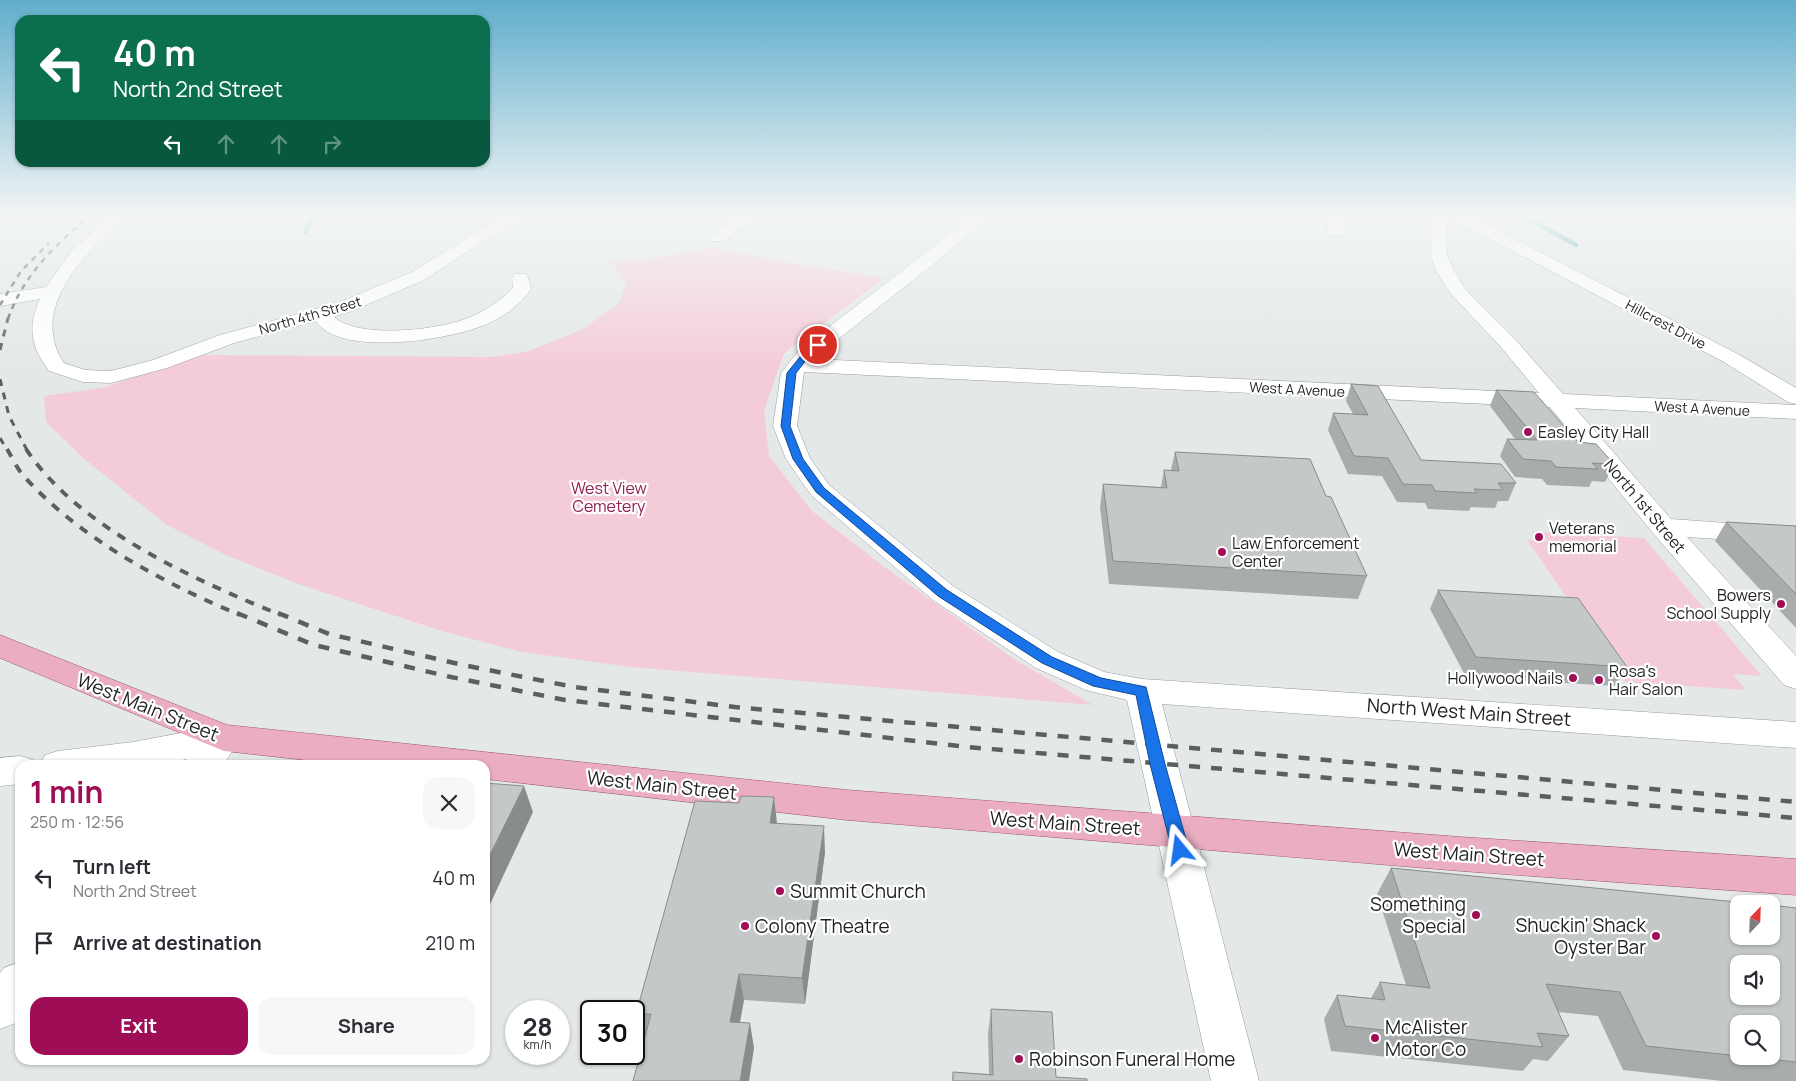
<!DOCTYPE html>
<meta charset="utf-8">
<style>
:root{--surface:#fff;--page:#f7f7f7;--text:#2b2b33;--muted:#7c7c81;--accent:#9f0d56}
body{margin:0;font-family:Manrope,sans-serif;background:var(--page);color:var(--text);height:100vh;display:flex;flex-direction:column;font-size:19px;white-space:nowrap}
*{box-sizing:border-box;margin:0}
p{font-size:16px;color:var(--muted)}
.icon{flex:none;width:28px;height:28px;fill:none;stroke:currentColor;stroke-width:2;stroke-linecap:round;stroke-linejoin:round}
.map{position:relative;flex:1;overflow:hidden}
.details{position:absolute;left:15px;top:760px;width:475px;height:305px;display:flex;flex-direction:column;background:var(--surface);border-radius:15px;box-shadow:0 1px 4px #0004}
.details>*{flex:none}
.top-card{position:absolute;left:15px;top:15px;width:475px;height:152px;border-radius:15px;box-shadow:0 1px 4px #0004;background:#0b6e4f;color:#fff;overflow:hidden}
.needle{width:32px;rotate:23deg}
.controls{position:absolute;left:1730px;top:895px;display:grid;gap:10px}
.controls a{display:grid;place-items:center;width:50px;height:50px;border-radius:10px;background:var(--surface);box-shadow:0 1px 4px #0004;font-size:25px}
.speed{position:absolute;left:505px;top:1000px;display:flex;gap:10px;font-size:25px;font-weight:700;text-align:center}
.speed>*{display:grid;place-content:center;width:65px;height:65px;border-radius:50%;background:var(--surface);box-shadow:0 1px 4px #0004;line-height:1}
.speed small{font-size:12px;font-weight:400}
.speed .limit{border:2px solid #111;border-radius:8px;background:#fff;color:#111}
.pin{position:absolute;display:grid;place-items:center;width:42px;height:42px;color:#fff;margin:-21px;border:2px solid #fff;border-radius:50%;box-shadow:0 1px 5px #0007}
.me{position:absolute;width:55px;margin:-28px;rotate:344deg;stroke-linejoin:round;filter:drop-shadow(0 0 4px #0008)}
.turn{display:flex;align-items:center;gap:18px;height:105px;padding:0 15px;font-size:22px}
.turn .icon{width:65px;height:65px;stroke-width:2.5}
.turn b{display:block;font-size:35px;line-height:42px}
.lanes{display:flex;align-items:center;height:48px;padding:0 15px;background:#0003;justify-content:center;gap:25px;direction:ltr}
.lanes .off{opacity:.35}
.round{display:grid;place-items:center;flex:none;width:52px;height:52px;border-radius:15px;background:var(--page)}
.head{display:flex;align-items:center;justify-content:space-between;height:85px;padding:0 15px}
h1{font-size:30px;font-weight:700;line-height:38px;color:var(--accent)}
.button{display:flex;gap:10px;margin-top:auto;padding:10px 15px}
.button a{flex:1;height:58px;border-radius:15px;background:var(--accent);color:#fff;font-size:20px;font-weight:700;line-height:58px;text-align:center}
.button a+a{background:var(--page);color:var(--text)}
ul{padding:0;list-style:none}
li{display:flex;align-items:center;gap:15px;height:65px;padding:0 15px}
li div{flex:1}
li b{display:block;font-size:19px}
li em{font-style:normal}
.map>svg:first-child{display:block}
</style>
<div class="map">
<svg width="1796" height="1081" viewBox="0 0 1796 1081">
<rect width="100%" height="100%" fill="#e4e8e8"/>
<path fill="#f4ccd8" d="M 713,247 L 781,262 L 884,278 L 784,353 L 764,411 L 769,456 L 812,511 L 883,566 L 1017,661 L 1093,705 L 631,667 L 522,652 L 445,632 L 301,585 L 228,556 L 167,525 L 82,457 L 46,422 L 44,396 L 102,388 L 200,355 L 492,357 L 529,351 L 583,329 L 619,303 L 626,282 L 611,261 L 656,258 Z
M 1541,532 L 1644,538 L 1762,676 L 1733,674 L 1746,690 L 1625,682 L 1527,540 L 1547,541 Z"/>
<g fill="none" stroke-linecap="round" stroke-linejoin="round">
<path stroke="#35a6a3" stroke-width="4.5" d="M 1520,214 L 1576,245
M 305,232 L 315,214"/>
<g stroke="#999d9d" stroke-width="1">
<path id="minor" d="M 0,214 L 10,214 L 5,220 L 0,222 Z
M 113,214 L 130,214 C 122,225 108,233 98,243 C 66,275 35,320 64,363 L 85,370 L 111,371 L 153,360 L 220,335 L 338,303 L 412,272 L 478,231 L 512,214 L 532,214 L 490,237 L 424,280 L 352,311 L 335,316 L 335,318 C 362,339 438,330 468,318 C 485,311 500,301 513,288 L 512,278 L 515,274 L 527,274 L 531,289 C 519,307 499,320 479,327 C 445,340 339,357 316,321 L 234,343 L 167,368 L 111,383 L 83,382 L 49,371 C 31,347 27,327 40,299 L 0,306 L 0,294 L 46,287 L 72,250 Z
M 740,214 L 758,214 L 724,241 L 712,241 L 710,238 L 712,235 Z
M 972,214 L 989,214 L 945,255 L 813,359 L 1539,393 L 1500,346 L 1450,293 L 1435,269 L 1431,254 L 1430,224 L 1440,214 L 1466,214 L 1736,353 L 1796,388 L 1796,404 L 1788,402 L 1722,361 L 1454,220 L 1446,224 L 1447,254 L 1453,269 L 1466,290 L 1514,338 L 1563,394 L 1796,405 L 1796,419 L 1575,408 L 1671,519 L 1796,528 L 1796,544 L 1687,537 L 1796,656 L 1796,689 L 1784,685 L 1653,533 L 1550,407 L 804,372 L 797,426 L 810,458 L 829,485 L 953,586 L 1058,652 L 1104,672 L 1142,679 L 1796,722 L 1796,748 L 1162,704 L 1259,1081 L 1211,1081 L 1127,700 L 1086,690 L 1036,668 L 933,600 L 811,495 L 786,459 L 773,426 L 781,373 L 800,349 L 933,247 Z
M 1327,214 L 1343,214 L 1344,232 L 1342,235 L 1330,235 L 1328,232 Z
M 224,725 L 236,729 L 241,738 L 223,765 L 184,765 L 187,759 L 157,765 L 40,765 L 45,755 L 58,751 L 133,742 Z
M 20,756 L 33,760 L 35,765 L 20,765 L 20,784 L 0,786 L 0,758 Z
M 20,962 L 20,1018 L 16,1023 L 0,1029 L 0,973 L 4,968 Z"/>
</g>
<g stroke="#9a5870" stroke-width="1">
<path id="major" d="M 0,635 L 227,725 L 847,790 L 1461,837 L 1796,859 L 1796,895 L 1461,871 L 847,820 L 485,779 L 485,765 L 350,765 L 224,751 L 0,658 Z"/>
</g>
<use href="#minor" fill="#fff" fill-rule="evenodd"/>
<use href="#major" fill="#eaadc2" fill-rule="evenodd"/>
<path stroke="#5c5f5f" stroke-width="2.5" stroke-dasharray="5.5 5.5" stroke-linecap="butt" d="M 0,305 L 21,271 L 49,243
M 8,319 C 23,275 57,243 92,214"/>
<path stroke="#5c5f5f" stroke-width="3" stroke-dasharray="7 7" stroke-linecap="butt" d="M 0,350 L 8,318
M 0,379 L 9,416 L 27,450
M 0,438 L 7,450"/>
<path stroke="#5c5f5f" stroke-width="4" stroke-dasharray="9 9" stroke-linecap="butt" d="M 7,449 C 12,457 16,467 23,475 C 77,537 165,584 240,615
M 26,449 C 79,529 195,580 281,615"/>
<path stroke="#5c5f5f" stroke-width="4.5" stroke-dasharray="11 11" stroke-linecap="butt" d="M 237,613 L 314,645 L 451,677 L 565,700 L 967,747 L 1796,818
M 278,613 L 329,634 L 463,665 L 574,687 L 735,707 L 1796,802"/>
</g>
<path fill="#a9acac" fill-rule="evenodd" d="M 1351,384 L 1421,460 L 1516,483 L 1508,501 L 1498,501 L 1495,508 L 1471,507 L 1469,511 L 1428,509 L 1425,503 L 1397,502 L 1382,476 L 1348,474 L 1328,430 L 1333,413 L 1353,414 L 1346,401 Z
M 1496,390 L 1578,442 L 1614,464 L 1605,482 L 1592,481 L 1589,487 L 1547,485 L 1542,479 L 1515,477 L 1500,456 L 1507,439 L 1515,439 L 1490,406 Z
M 1175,452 L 1326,496 L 1367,576 L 1358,599 L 1109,584 L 1100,507 L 1103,484 L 1161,487 L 1164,470 L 1171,470 Z
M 1726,522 L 1796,526 L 1796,628 L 1715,541 Z
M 1438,590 L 1627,667 L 1615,686 L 1466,677 L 1430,609 Z
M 777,824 L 825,852 L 805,1004 L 744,1000 L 740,1023 L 754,1048 L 644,1039 L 636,1014 Z
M 1391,868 L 1796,908 L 1796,1081 L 1722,1081 L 1623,1070 L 1598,1016 L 1558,1012 L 1569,1036 L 1548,1061 L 1533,1059 L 1523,1071 L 1331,1051 L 1324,1019 L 1337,995 L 1371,998 L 1380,982 L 1406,985 L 1377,894 ZM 1739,1024 L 1771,1056 L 1739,1056 Z
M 991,1009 L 1056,1077 L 1087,1081 L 952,1081 L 953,1072 L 989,1074 L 988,1034 Z"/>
<path fill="#898c8c" d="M 524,786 L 533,812 L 485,915 L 485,865 Z
M 774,797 L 777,823 L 773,850 L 770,823 Z
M 824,826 L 825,852 L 805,1004 L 802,978 Z
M 739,974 L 744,1000 L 735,1047 L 730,1022 Z
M 750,1023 L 754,1048 L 749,1081 L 740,1081 Z"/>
<path fill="#c4c8c8" stroke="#898c8c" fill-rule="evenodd" d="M 1351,384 L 1378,386 L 1421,460 L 1501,464 L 1516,483 L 1498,483 L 1503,490 L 1474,489 L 1477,493 L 1435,491 L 1432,485 L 1403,484 L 1388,458 L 1354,456 L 1333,413 L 1368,415 Z
M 1496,390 L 1534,392 L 1578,442 L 1596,444 L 1614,464 L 1592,463 L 1598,469 L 1556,467 L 1551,461 L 1523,459 L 1507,439 L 1537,440 Z
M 1175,452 L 1310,459 L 1326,496 L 1331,497 L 1367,576 L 1113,561 L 1103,484 L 1167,488 L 1164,470 L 1179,471 Z
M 1726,522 L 1796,526 L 1796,594 Z
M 1438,590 L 1578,598 L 1627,667 L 1476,657 Z
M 485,783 L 524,786 L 485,865 Z
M 741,796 L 774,797 L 770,823 L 824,826 L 802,978 L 739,974 L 730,1022 L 750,1023 L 740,1081 L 633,1081 L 651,1014 L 636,1014 L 695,801 L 739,803 Z
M 1391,868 L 1757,904 L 1739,904 L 1739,936 L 1771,936 L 1771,905 L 1796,908 L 1796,1062 L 1743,1056 L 1771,1056 L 1771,1024 L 1739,1024 L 1739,1056 L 1646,1046 L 1620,992 L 1546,984 L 1569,1036 L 1537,1033 L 1543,1047 L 1345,1026 L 1337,995 L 1385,1000 L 1380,982 L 1430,988 ZM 1739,964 L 1771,964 L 1771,996 L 1739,996 Z
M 991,1009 L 1052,1012 L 1056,1077 L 1087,1079 L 1087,1081 L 953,1081 L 953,1072 L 993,1075 Z"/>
<linearGradient id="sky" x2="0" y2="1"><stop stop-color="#60aecc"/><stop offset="0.59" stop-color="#f3f5f5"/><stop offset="1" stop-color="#f3f5f5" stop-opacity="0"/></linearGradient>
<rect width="1796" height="365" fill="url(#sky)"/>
<path fill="#1a73e8" stroke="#114b97" d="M 815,343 L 822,345 L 810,355 L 796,373 L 790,426 L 803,459 L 824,488 L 947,590 L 1052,657 L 1101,678 L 1146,687 L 1165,764 L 1189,850 L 1186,855 L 1180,857 L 1175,855 L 1172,850 L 1150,764 L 1136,695 L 1093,686 L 1042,663 L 938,596 L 816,492 L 793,459 L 781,426 L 787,373 L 804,352 Z"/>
<g fill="#9f0d56" stroke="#fff" stroke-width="2">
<circle cx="1528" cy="432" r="5"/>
<circle cx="1539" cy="537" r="5"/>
<circle cx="1222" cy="552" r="5"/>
<circle cx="1781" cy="604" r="5"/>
<circle cx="1573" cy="678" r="5"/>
<circle cx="1599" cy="680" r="5"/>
<circle cx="780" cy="891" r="5"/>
<circle cx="1476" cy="915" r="5"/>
<circle cx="745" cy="926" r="5"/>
<circle cx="1656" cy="936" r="5"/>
<circle cx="1375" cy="1038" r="5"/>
<circle cx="1019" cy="1059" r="5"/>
</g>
<g text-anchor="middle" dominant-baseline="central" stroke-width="4.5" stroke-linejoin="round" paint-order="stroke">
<g font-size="14" fill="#1f2121" stroke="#fff">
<text transform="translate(310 315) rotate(-16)">North 4th Street</text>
<text transform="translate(1666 324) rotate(28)">Hillcrest Drive</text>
<text transform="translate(1297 389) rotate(3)">West A Avenue</text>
<text transform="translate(1702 408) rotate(3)">West A Avenue</text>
</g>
<g font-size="16" fill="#1f2121" stroke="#fff" text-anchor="start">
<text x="1538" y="432">Easley City Hall</text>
<text x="1549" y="528">Veterans<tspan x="1549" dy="18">memorial</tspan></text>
<text x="1232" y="543">Law Enforcement<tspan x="1232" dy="18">Center</tspan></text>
<text x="1771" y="595" text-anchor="end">Bowers<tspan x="1771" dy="18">School Supply</tspan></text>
<text x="1609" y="671">Rosa's<tspan x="1609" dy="18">Hair Salon</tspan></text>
<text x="1563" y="678" text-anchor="end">Hollywood Nails</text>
</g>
<g font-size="16" fill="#901e51" stroke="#fff">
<text x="609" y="488">West View<tspan x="609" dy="18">Cemetery</tspan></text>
</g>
<g font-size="16" fill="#1f2121" stroke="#fff">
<text transform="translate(1645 506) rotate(50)">North 1st Street</text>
</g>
<g font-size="19" fill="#1f2121" stroke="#fff">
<text transform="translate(148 707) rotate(22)">West Main Street</text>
<text transform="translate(1469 712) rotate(4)">North West Main Street</text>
<text transform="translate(662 785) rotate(6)">West Main Street</text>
<text transform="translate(1065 823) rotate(4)">West Main Street</text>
<text transform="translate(1469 854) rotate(4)">West Main Street</text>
</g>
<g font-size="19" fill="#1f2121" stroke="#fff" text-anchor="start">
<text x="790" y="891">Summit Church</text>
<text x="1466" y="904" text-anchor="end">Something<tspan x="1466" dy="22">Special</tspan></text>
<text x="1646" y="925" text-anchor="end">Shuckin' Shack<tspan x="1646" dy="22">Oyster Bar</tspan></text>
<text x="755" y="926">Colony Theatre</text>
<text x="1385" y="1027">McAlister<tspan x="1385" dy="22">Motor Co</tspan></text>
<text x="1029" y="1059">Robinson Funeral Home</text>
</g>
</g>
</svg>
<div class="controls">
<a><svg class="needle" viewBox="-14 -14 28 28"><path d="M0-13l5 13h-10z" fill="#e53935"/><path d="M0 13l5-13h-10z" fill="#7c7c81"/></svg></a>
<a><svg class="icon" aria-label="sound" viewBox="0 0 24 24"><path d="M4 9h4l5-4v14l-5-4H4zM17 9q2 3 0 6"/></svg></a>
<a><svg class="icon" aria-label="search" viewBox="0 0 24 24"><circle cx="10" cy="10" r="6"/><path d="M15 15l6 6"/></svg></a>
</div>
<div class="speed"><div>28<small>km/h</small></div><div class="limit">30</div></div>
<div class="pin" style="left:818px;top:345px;background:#d93025"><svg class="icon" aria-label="arrive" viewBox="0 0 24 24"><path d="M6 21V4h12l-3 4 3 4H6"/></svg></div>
<svg class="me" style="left:1180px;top:850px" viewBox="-20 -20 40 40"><path d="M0-17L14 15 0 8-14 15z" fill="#1a73e8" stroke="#fff" stroke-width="4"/></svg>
<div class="top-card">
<div class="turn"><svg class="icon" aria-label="left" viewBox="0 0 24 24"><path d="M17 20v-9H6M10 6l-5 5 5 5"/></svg><div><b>40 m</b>North 2nd Street</div></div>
<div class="lanes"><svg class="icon" aria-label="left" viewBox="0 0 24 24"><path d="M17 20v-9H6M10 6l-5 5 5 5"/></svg><svg class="icon off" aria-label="ahead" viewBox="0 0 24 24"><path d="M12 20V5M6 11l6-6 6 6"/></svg><svg class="icon off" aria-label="ahead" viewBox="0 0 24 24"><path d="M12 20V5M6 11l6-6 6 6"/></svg><svg class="icon off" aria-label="right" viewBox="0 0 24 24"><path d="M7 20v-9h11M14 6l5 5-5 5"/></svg></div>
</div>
<section class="details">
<div class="head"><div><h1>1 min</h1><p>250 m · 12:56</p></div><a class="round"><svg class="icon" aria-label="close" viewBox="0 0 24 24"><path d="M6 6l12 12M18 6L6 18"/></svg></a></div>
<ul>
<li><svg class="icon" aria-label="left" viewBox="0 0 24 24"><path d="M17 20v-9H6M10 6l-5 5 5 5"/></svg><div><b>Turn left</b><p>North 2nd Street</p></div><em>40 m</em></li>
<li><svg class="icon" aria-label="arrive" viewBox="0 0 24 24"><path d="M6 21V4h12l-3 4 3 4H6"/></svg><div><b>Arrive at destination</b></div><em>210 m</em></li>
</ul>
<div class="button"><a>Exit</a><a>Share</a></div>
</section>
</div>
